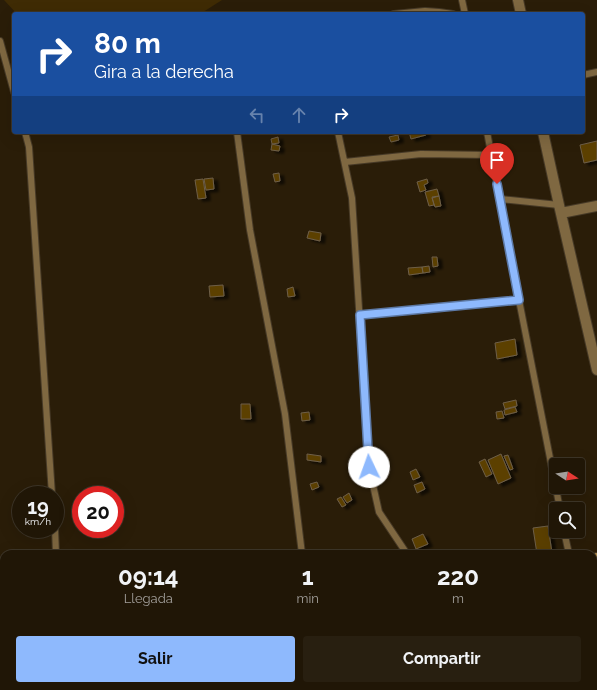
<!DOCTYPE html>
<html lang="es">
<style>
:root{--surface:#201606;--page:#281f10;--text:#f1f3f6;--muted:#a29f9b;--line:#3d3528;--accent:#8eb9fd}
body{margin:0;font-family:Raleway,sans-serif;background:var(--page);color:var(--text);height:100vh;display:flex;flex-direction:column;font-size:15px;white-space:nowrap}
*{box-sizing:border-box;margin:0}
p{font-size:13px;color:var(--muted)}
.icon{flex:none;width:22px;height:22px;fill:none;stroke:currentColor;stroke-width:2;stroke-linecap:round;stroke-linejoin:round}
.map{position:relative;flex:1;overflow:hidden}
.sheet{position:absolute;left:0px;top:550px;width:597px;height:140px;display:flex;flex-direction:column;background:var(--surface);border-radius:12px 12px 0 0;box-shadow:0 4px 16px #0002,0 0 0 1px var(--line)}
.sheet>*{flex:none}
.top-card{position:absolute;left:12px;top:12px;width:573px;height:122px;border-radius:4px;box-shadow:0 4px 16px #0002,0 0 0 1px var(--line);background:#1a4fa0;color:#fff;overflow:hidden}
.needle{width:26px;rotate:102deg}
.controls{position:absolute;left:549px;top:458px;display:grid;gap:8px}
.controls a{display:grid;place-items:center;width:36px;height:36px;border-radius:4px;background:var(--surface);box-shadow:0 4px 16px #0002,0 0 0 1px var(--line);font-size:20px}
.speed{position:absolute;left:12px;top:486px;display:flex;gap:8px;font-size:20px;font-weight:700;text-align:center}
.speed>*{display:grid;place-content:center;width:52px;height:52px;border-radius:50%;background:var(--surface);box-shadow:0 4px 16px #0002,0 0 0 1px var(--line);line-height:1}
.speed small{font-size:10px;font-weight:400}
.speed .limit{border:6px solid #d22;background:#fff;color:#111}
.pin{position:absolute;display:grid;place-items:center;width:34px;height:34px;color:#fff;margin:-41px -17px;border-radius:50% 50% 50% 0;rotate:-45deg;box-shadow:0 0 4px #0007}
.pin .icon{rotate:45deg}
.me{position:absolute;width:44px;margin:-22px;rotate:357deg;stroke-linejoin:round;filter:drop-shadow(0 0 3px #0008)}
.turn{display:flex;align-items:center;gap:14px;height:84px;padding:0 16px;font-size:18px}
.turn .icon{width:52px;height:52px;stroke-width:2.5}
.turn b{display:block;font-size:28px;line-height:34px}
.lanes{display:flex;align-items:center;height:38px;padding:0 16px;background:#0003;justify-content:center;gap:20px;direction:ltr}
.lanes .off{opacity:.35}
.eta{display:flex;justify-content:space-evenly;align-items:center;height:68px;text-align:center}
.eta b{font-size:24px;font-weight:700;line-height:28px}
.cta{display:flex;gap:8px;margin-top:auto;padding:8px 16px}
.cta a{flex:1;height:46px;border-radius:4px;background:var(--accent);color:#111;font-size:16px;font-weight:700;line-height:46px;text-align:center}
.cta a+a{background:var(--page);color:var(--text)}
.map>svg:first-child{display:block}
</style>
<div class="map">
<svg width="597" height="690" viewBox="0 0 597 690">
<defs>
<filter id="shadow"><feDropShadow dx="4.5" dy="2.5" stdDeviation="1" flood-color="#0009"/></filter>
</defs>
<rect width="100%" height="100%" fill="#2a1d08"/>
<path fill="#3f2b04" d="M 4,0 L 222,0 L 200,14 L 17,14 Z"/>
<path fill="#5b3f03" stroke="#6e5f48" filter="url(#shadow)" d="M 409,132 L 425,132 L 426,135 L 411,139 Z
M 398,135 L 399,140 L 391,142 L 389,137 Z
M 278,137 L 279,143 L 272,144 L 271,139 Z
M 597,141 L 597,160 L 584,163 L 580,145 Z
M 272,144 L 280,146 L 279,151 L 271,150 Z
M 279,173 L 280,181 L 275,182 L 273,174 Z
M 213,178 L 214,189 L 206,190 L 204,179 Z
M 203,179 L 206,198 L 198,199 L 195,180 Z
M 427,179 L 428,183 L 424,185 L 426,190 L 420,192 L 417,182 Z
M 437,189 L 439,196 L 432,197 L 434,205 L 429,206 L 425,192 Z
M 439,196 L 441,206 L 435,207 L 432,198 Z
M 309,231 L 321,233 L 320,241 L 307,238 Z
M 432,257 L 437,257 L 438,266 L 433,267 Z
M 429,266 L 430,272 L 423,273 L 422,267 Z
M 422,267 L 423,273 L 409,275 L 408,268 Z
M 223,285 L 224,296 L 210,297 L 209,286 Z
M 293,287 L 295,296 L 288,297 L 287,289 Z
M 515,339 L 517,355 L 497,359 L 495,343 Z
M 516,400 L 517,406 L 505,409 L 503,403 Z
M 241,404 L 250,404 L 251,419 L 241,419 Z
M 515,407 L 517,412 L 505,415 L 504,410 Z
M 502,411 L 504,418 L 497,419 L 496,412 Z
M 309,412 L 310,420 L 302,421 L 301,413 Z
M 307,454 L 321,456 L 321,462 L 307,460 Z
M 501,454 L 511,478 L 498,484 L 488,460 Z
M 508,455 L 513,469 L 510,470 L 504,456 Z
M 485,459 L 492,474 L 486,477 L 479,462 Z
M 416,469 L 420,477 L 413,480 L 410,472 Z
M 317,482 L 319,487 L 312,490 L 310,484 Z
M 422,482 L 425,489 L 417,493 L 414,485 Z
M 349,493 L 352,500 L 347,503 L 343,497 Z
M 341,497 L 346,505 L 342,507 L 337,499 Z
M 548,526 L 552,553 L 537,554 L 533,528 Z
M 423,534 L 428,544 L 416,549 L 412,539 Z"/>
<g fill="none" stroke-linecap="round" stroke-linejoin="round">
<g stroke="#473a27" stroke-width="8">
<path id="lane" d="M 462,0 L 465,14
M 394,14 L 425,11 L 439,12 L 453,14
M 0,41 L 14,92
M 583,75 L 597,72
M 25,132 L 29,147 L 52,495
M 237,132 L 250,230 L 285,414 L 302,554
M 338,132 L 352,198 L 369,467 L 379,512 L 407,554
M 487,132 L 519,300 L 560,509
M 345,162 L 421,154 L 492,155
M 500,199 L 559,205
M 360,315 L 519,300
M 55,529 L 56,554
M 564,531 L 569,554
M 65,686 L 66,690
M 579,686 L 579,690"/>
</g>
<g stroke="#473a27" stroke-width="12">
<path id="street" d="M 518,0 L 521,14
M 543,132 L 559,205 L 597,370
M 561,213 L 597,206
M 456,686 L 456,690
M 344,690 L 344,686"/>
</g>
<g stroke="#473a27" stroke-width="12">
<path id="secondary" d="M 593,561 L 597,558
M 246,690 L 271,686"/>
</g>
<use href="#lane" stroke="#7f6841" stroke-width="6"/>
<use href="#street" stroke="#7f6841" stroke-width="10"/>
<use href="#secondary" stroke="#b79150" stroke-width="10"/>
</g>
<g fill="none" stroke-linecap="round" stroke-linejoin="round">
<g stroke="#5c78a4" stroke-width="10">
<path id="route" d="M 369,467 L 360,315 L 519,300 L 497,184"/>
</g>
<use href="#route" stroke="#8eb9fd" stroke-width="7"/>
</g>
</svg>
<div class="controls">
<a><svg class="needle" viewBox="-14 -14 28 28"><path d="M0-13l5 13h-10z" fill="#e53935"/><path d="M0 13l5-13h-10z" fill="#a29f9b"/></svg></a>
<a><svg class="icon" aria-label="search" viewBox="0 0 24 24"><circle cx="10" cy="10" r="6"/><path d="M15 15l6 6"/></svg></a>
</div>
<div class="speed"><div>19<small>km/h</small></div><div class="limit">20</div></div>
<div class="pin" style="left:497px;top:184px;background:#d93025"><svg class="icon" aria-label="arrive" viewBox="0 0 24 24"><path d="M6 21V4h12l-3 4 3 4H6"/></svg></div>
<svg class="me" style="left:369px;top:467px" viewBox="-20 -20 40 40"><circle r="19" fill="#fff"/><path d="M0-13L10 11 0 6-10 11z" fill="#8eb9fd"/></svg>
<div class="top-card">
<div class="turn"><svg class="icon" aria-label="right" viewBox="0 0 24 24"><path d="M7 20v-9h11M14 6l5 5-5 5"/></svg><div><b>80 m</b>Gira a la derecha</div></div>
<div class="lanes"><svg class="icon off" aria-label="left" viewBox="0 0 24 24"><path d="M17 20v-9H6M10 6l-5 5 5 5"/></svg><svg class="icon off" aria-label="ahead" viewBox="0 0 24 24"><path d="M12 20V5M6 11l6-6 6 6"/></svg><svg class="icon" aria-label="right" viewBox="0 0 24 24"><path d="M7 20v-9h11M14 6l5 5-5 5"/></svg></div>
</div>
<section class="sheet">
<div class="eta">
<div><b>09:14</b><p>Llegada</p></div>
<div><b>1</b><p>min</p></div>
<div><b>220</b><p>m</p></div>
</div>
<div class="cta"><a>Salir</a><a>Compartir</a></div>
</section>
</div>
